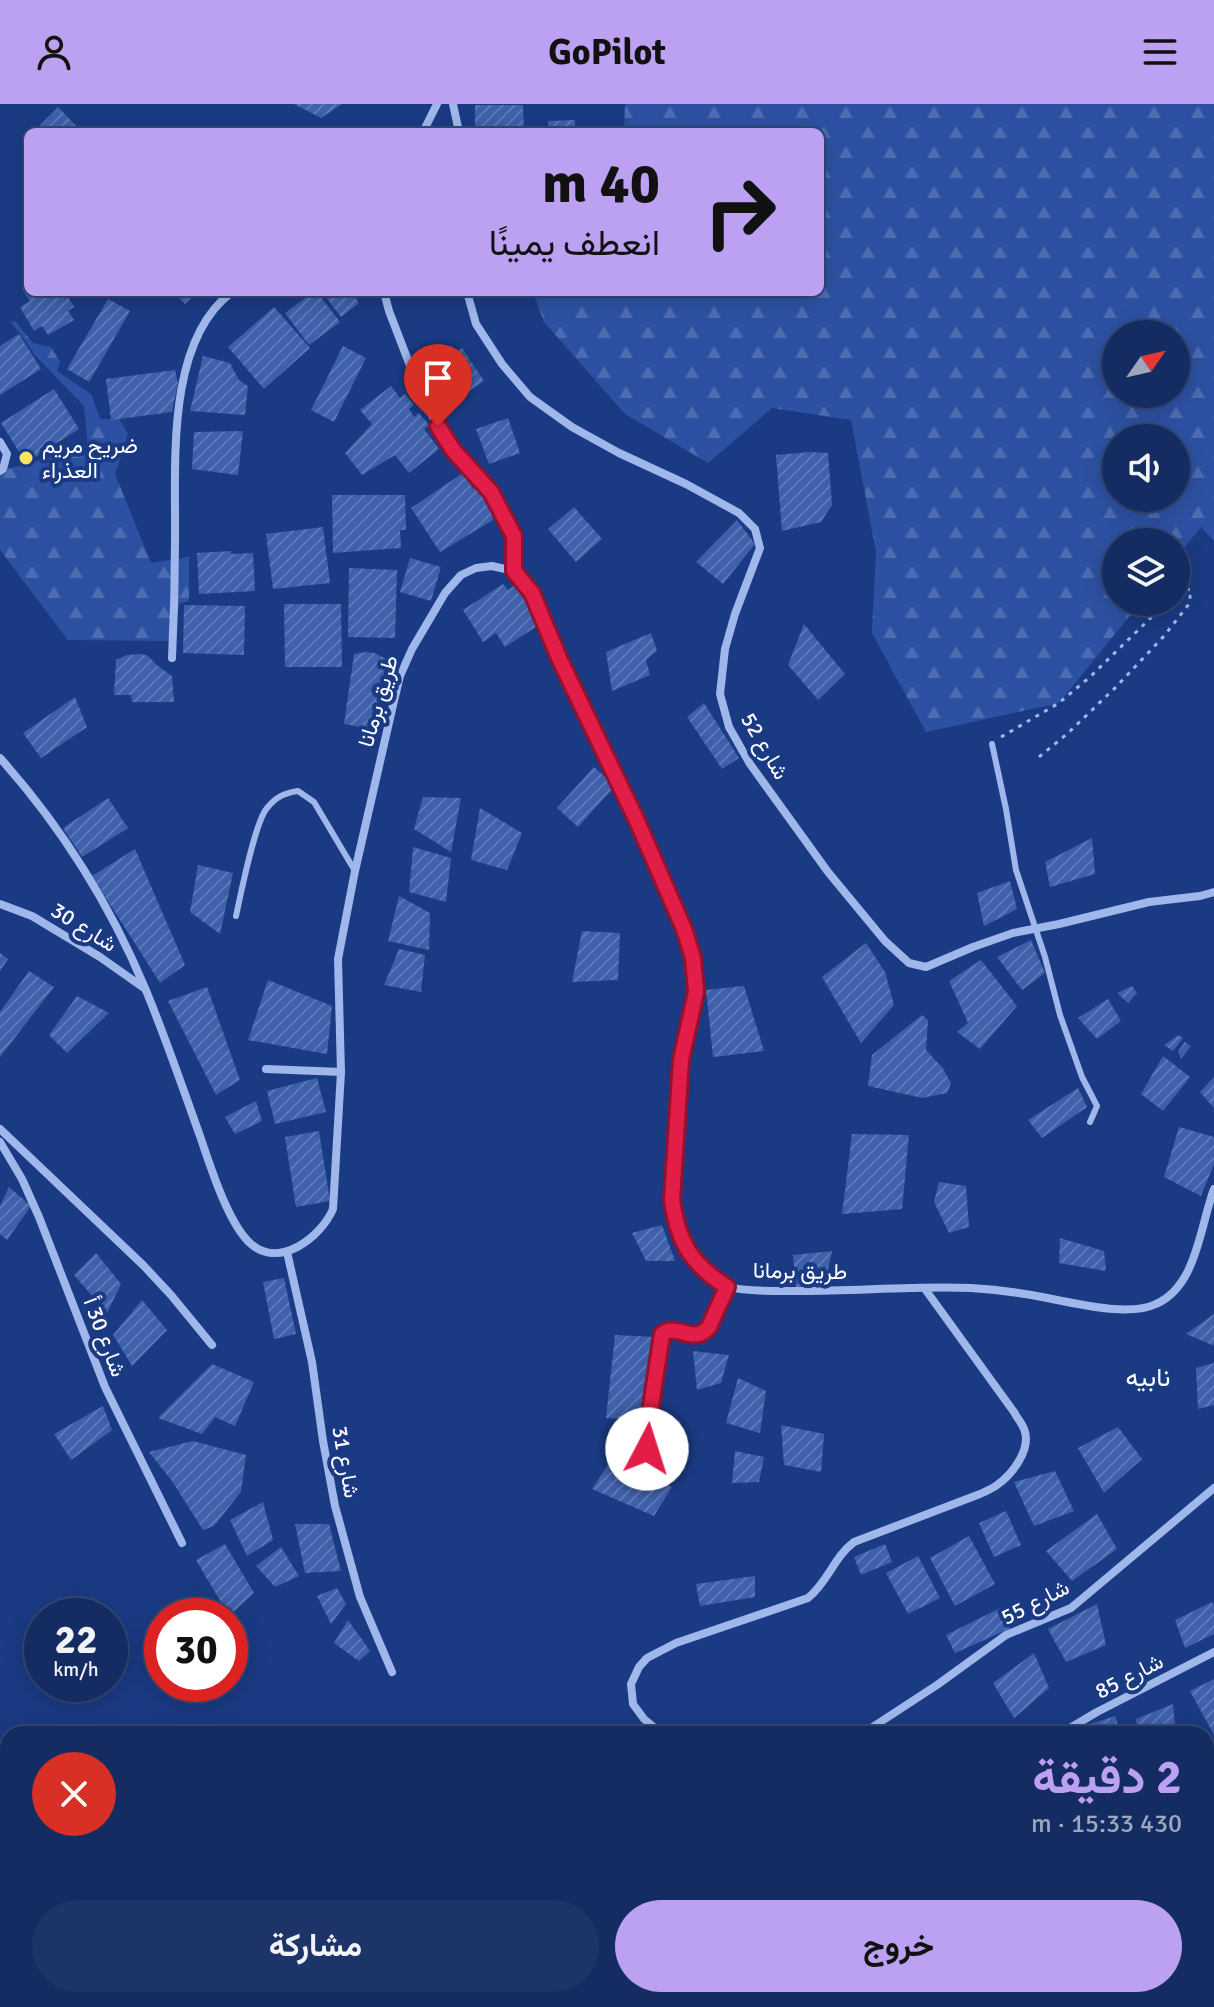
<!DOCTYPE html>
<html lang="ar">
<meta charset="utf-8">
<style>
:root{--surface:#142c62;--page:#1d3468;--text:#f1f3f6;--muted:#9da7be;--line:#334877;--accent:#bca0f2}
body{margin:0;font-family:Signika,Vazirmatn,sans-serif;background:var(--page);color:var(--text);direction:rtl;height:100vh;display:flex;flex-direction:column;font-size:30px;white-space:nowrap}
*{box-sizing:border-box;margin:0}
p{font-size:26px;color:var(--muted)}
.icon{flex:none;width:44px;height:44px;fill:none;stroke:currentColor;stroke-width:2;stroke-linecap:round;stroke-linejoin:round}
.map{position:relative;flex:1;overflow:hidden;direction:ltr}
.details{position:absolute;left:0px;top:1622px;width:1214px;height:282px;display:flex;flex-direction:column;background:var(--surface);border-radius:24px 24px 0 0;box-shadow:0 4px 20px #0003,0 0 0 2px var(--line);direction:rtl}
.details>*{flex:none}
.top-card{position:absolute;left:24px;top:24px;width:800px;height:168px;border-radius:12px;box-shadow:0 4px 20px #0003,0 0 0 2px var(--line);direction:rtl;background:#bca0f2;color:#111;overflow:hidden}
.needle{width:52px;rotate:56deg}
.buttons{position:absolute;left:1102px;top:216px;display:grid;gap:16px}
.buttons a{display:grid;place-items:center;width:88px;height:88px;border-radius:50%;background:var(--surface);box-shadow:0 4px 20px #0003,0 0 0 2px var(--line);font-size:40px}
.speed{position:absolute;left:24px;top:1494px;display:flex;gap:16px;font-size:40px;font-weight:700;text-align:center}
.speed>*{display:grid;place-content:center;width:104px;height:104px;border-radius:50%;background:var(--surface);box-shadow:0 4px 20px #0003,0 0 0 2px var(--line);line-height:1}
.speed small{font-size:20px;font-weight:400}
.speed .limit{border:12px solid #d22;background:#fff;color:#111}
.pin{position:absolute;display:grid;place-items:center;width:68px;height:68px;color:#fff;margin:-82px -34px;border-radius:50% 50% 50% 0;rotate:-45deg;box-shadow:0 0 8px #0007}
.pin .icon{rotate:45deg}
.me{position:absolute;width:88px;margin:-44px;rotate:5deg;stroke-linejoin:round;filter:drop-shadow(0 0 6px #0008)}
.turn{display:flex;align-items:center;gap:28px;height:168px;padding:0 32px;font-size:36px}
.turn .icon{width:104px;height:104px;stroke-width:2.5}
.turn b{display:block;font-size:56px;line-height:68px}
.round{display:grid;place-items:center;flex:none;width:84px;height:84px;border-radius:42px;background:var(--page)}
.summary{display:flex;align-items:center;justify-content:space-between;height:136px;padding:0 32px}
h1{font-size:48px;font-weight:700;line-height:60px;color:var(--accent)}
.primary-button{display:flex;gap:16px;margin-top:auto;padding:16px 32px}
.primary-button a{flex:1;height:92px;border-radius:48px;background:var(--accent);color:#111;font-size:32px;font-weight:700;line-height:92px;text-align:center}
.primary-button a+a{background:var(--page);color:var(--text)}
header{display:flex;justify-content:space-between;align-items:center;height:104px;padding:0 32px;background:var(--accent);color:#111;font-size:36px;font-weight:700}
.map>svg:first-child{display:block}
</style>
<header><svg class="icon" aria-label="menu" viewBox="0 0 24 24"><path d="M4 6h16M4 12h16M4 18h16"/></svg>GoPilot<svg class="icon" aria-label="person" viewBox="0 0 24 24"><circle cx="12" cy="8" r="4"/><path d="M4 21q1-7 8-7t8 7"/></svg></header>
<div class="map">
<svg width="1214" height="1903" viewBox="0 0 1214 1903">
<defs>
<pattern id="forest-firs" width="22" height="20" patternUnits="userSpaceOnUse" patternTransform="scale(2)"><rect width="22" height="20" fill="#2d51a2"/><path d="M5 1l3.5 6h-7zM16 11l3.5 6h-7z" fill="#4c6bb0"/></pattern>
<pattern id="building-hatch" width="6" height="6" patternUnits="userSpaceOnUse" patternTransform="scale(2)"><rect width="6" height="6" fill="#3e60aa"/><path d="M-1 1l2-2M0 6l6-6M5 7l2-2" fill="none" stroke="#5b78b7"/></pattern>
</defs>
<rect width="100%" height="100%" fill="#1a3a83"/>
<path fill="url(#forest-firs)" fill-rule="evenodd" d="M 625,0 L 1214,0 L 1214,437 L 1201,423 L 1176,454 L 1176,438 L 1116,438 L 1116,498 L 1141,498 L 1059,599 L 926,628 L 872,529 L 876,448 L 851,316 L 772,304 L 708,359 L 625,310 L 544,218 L 533,188 L 820,188 L 820,28 L 624,28 ZM 1116,230 L 1176,230 L 1176,290 L 1116,290 ZM 1116,334 L 1176,334 L 1176,394 L 1116,394 Z
M 15,217 L 33,239 L 51,243 L 60,258 L 57,267 L 91,290 L 100,315 L 119,315 L 128,330 L 115,370 L 151,459 L 189,453 L 189,497 L 179,500 L 174,537 L 68,536 L 0,446 L 0,367 L 88,343 L 84,302 L 33,249 L 33,248 L 19,228 L 10,218 Z"/>
<path fill="url(#building-hatch)" d="M 294,0 L 342,0 L 321,14 Z
M 475,1 L 523,1 L 524,28 L 475,28 Z
M 58,3 L 82,28 L 33,28 Z
M 575,16 L 575,28 L 548,28 L 548,17 Z
M 28,181 L 28,188 L 65,188 L 74,203 L 68,207 L 74,216 L 48,231 L 42,222 L 34,227 L 20,203 L 30,197 L 22,185 Z
M 168,188 L 197,188 L 185,200 L 177,192 L 174,194 Z
M 313,188 L 317,188 L 340,218 L 309,241 L 285,209 Z
M 322,188 L 351,188 L 359,199 L 341,213 Z
M 108,195 L 130,207 L 89,278 L 67,265 Z
M 274,203 L 310,244 L 264,285 L 228,243 Z
M 19,230 L 41,265 L 0,291 L 0,242 Z
M 343,242 L 366,254 L 334,318 L 311,306 Z
M 462,244 L 484,277 L 453,298 L 431,265 Z
M 203,252 L 230,259 L 239,276 L 248,282 L 245,311 L 190,307 Z
M 175,266 L 178,279 L 172,308 L 111,316 L 106,275 Z
M 391,282 L 400,294 L 405,290 L 414,301 L 409,305 L 414,313 L 419,309 L 429,321 L 424,325 L 439,345 L 409,369 L 395,351 L 362,371 L 345,349 L 372,320 L 360,306 Z
M 54,285 L 79,325 L 26,359 L 1,319 Z
M 508,314 L 520,349 L 489,360 L 476,325 Z
M 243,327 L 238,371 L 192,365 L 194,328 Z
M 809,348 L 828,349 L 832,401 L 821,418 L 782,427 L 776,351 Z
M 463,369 L 473,385 L 475,383 L 480,391 L 484,388 L 490,398 L 493,416 L 440,448 L 411,404 Z
M 332,391 L 405,391 L 406,426 L 400,426 L 401,444 L 333,449 Z
M 574,403 L 602,435 L 576,458 L 548,425 Z
M 737,416 L 755,440 L 723,480 L 696,458 Z
M 323,423 L 330,479 L 273,485 L 266,430 Z
M 231,447 L 231,450 L 253,449 L 255,487 L 199,490 L 197,449 Z
M 410,454 L 441,463 L 431,497 L 400,488 Z
M 349,464 L 397,466 L 395,534 L 348,533 Z
M 503,480 L 508,486 L 514,482 L 528,499 L 539,521 L 505,543 L 496,529 L 483,538 L 463,506 Z
M 284,500 L 341,500 L 342,563 L 285,563 Z
M 184,501 L 245,502 L 244,551 L 183,549 Z
M 804,520 L 845,570 L 818,596 L 788,561 Z
M 651,529 L 657,547 L 646,556 L 650,571 L 612,587 L 606,548 Z
M 366,548 L 374,549 L 389,556 L 379,626 L 344,620 L 354,550 Z
M 142,550 L 148,552 L 158,562 L 172,572 L 174,598 L 132,598 L 131,591 L 114,591 L 116,556 L 127,551 Z
M 75,593 L 87,623 L 41,654 L 23,629 Z
M 704,599 L 739,654 L 722,665 L 687,613 Z
M 594,663 L 615,682 L 578,723 L 557,704 Z
M 423,693 L 461,694 L 451,748 L 414,725 Z
M 108,694 L 128,724 L 82,753 L 63,724 Z
M 480,704 L 522,729 L 507,766 L 471,756 Z
M 1092,734 L 1095,770 L 1050,783 L 1045,758 Z
M 413,743 L 451,754 L 446,798 L 409,788 Z
M 135,745 L 185,861 L 160,879 L 92,772 Z
M 198,761 L 233,769 L 220,830 L 190,808 Z
M 1010,777 L 1017,805 L 984,822 L 977,789 Z
M 399,792 L 430,809 L 429,846 L 388,837 Z
M 582,827 L 620,829 L 618,876 L 572,878 Z
M 1031,836 L 1045,869 L 1022,886 L 997,853 Z
M 866,839 L 885,868 L 894,901 L 861,939 L 822,873 Z
M 399,845 L 425,851 L 421,888 L 384,881 Z
M 0,849 L 8,855 L 0,867 Z
M 981,856 L 1017,902 L 980,945 L 957,928 L 968,919 L 949,877 Z
M 29,867 L 54,883 L 0,953 L 0,908 Z
M 268,876 L 332,902 L 327,950 L 248,936 Z
M 744,882 L 764,947 L 713,953 L 706,886 Z
M 1132,882 L 1137,889 L 1128,899 L 1117,889 Z
M 207,883 L 240,976 L 216,991 L 168,897 Z
M 77,892 L 109,909 L 67,949 L 49,931 Z
M 1108,895 L 1121,917 L 1097,935 L 1078,914 Z
M 922,911 L 928,916 L 926,946 L 942,963 L 951,979 L 947,989 L 922,994 L 868,982 L 872,951 Z
M 1178,931 L 1183,934 L 1173,947 L 1164,941 Z
M 1185,938 L 1191,942 L 1181,955 L 1178,947 Z
M 1163,952 L 1190,973 L 1163,1007 L 1141,990 Z
M 1214,973 L 1214,1004 L 1200,988 Z
M 317,974 L 326,1008 L 275,1020 L 267,987 Z
M 1078,984 L 1087,1003 L 1042,1034 L 1028,1016 Z
M 256,997 L 262,1017 L 235,1030 L 225,1013 Z
M 1179,1023 L 1214,1033 L 1214,1060 L 1201,1092 L 1164,1073 Z
M 319,1027 L 330,1097 L 296,1103 L 285,1033 Z
M 852,1030 L 909,1031 L 902,1105 L 842,1110 Z
M 939,1078 L 966,1082 L 969,1123 L 949,1129 L 934,1098 Z
M 9,1083 L 31,1102 L 7,1136 L 0,1130 L 0,1102 Z
M 662,1121 L 675,1157 L 646,1157 L 632,1129 Z
M 1060,1134 L 1104,1147 L 1106,1167 L 1059,1159 Z
M 832,1147 L 824,1183 L 796,1183 L 793,1151 Z
M 96,1149 L 121,1180 L 107,1209 L 74,1171 Z
M 284,1174 L 296,1230 L 274,1235 L 263,1178 Z
M 142,1196 L 167,1226 L 132,1262 L 113,1231 Z
M 1214,1210 L 1214,1240 L 1212,1241 L 1186,1230 Z
M 615,1231 L 656,1233 L 645,1316 L 606,1314 Z
M 693,1247 L 729,1251 L 721,1279 L 697,1286 Z
M 1214,1259 L 1214,1301 L 1198,1305 L 1196,1264 Z
M 212,1260 L 254,1278 L 235,1322 L 215,1313 L 202,1330 L 158,1314 Z
M 738,1274 L 766,1287 L 760,1329 L 726,1319 Z
M 103,1302 L 112,1326 L 71,1356 L 54,1330 Z
M 781,1321 L 824,1330 L 821,1368 L 784,1361 Z
M 1118,1323 L 1142,1355 L 1104,1389 L 1078,1344 Z
M 193,1337 L 246,1351 L 241,1388 L 214,1422 L 203,1426 L 172,1377 L 149,1348 Z
M 735,1347 L 764,1353 L 759,1378 L 732,1379 Z
M 615,1350 L 672,1383 L 654,1412 L 592,1385 Z
M 1055,1367 L 1074,1407 L 1034,1422 L 1014,1378 Z
M 263,1398 L 273,1436 L 247,1452 L 230,1416 Z
M 1006,1407 L 1021,1441 L 994,1453 L 979,1419 Z
M 1097,1410 L 1117,1445 L 1072,1477 L 1046,1447 Z
M 295,1420 L 329,1420 L 341,1467 L 305,1469 Z
M 969,1432 L 995,1480 L 955,1502 L 930,1454 Z
M 225,1440 L 254,1489 L 229,1512 L 196,1456 Z
M 885,1440 L 892,1458 L 861,1471 L 854,1453 Z
M 281,1443 L 299,1472 L 275,1483 L 256,1462 Z
M 918,1452 L 940,1494 L 908,1510 L 886,1469 Z
M 755,1472 L 755,1493 L 700,1502 L 696,1480 Z
M 337,1484 L 346,1500 L 331,1520 L 317,1492 Z
M 1212,1498 L 1214,1502 L 1214,1530 L 1185,1544 L 1175,1516 Z
M 1097,1500 L 1106,1541 L 1066,1558 L 1048,1525 Z
M 1000,1504 L 1011,1524 L 955,1549 L 946,1531 Z
M 348,1516 L 370,1547 L 359,1557 L 334,1539 Z
M 1034,1549 L 1049,1584 L 1014,1614 L 993,1579 Z
M 1214,1575 L 1214,1631 L 1190,1587 Z
M 1173,1600 L 1176,1630 L 1138,1630 L 1136,1615 Z
M 1115,1612 L 1121,1630 L 1076,1630 L 1075,1625 Z
M 1214,1740 L 1214,1755 L 1206,1759 L 1206,1743 Z
M 1214,1779 L 1214,1811 L 1206,1816 L 1206,1783 Z
M 738,1896 L 771,1896 L 771,1903 L 738,1903 Z
M 985,1896 L 1020,1896 L 1031,1903 L 983,1903 Z
M 1091,1896 L 1152,1896 L 1143,1903 L 1094,1903 L 1089,1898 Z"/>
<g fill="none" stroke-linecap="round" stroke-linejoin="round">
<path stroke="#9fb7eb" stroke-width="3" stroke-dasharray="4 6" stroke-linecap="butt" d="M 1001,633 L 1059,599 L 1091,572 L 1167,498
M 1039,653 L 1067,630 L 1116,583 L 1164,532 L 1189,500 L 1191,486 L 1183,484 L 1176,490
M 984,1630 L 986,1627"/>
<path stroke="#9fb7eb" stroke-width="6" d="M 992,640 L 1006,705 L 1016,766 L 1045,853 L 1060,911 L 1082,973 L 1097,1002 L 1090,1018
M 236,812 C 241,789 255,718 267,704 C 276,693 284,689 298,687 L 314,698 L 355,767
M 1206,1680 L 1214,1686"/>
<path stroke="#9fb7eb" stroke-width="8" d="M 453,0 L 459,28
M 423,28 L 437,0
M 384,188 L 389,207 L 424,298 L 453,346 L 491,388 L 514,432 L 514,467
M 467,188 L 476,220 L 502,260 L 530,293 L 572,323 L 619,349 L 686,380 L 739,409 L 755,425 L 760,444 L 735,510 L 725,545 L 720,590 L 729,623 L 750,660 L 828,768 L 885,837 L 909,859 L 926,863 L 973,843 L 1013,829 L 1059,820 L 1149,798 L 1200,792 L 1214,788
M 0,338 L 7,350 L 3,365 L 0,367
M 172,554 C 174,515 175,476 175,437 C 176,362 165,238 232,188
M 0,654 C 60,721 110,801 145,884 C 165,932 182,982 200,1032 C 210,1061 228,1120 251,1140 C 280,1165 321,1133 333,1105 L 341,968 L 338,855 L 355,767 L 393,601 L 400,572 L 412,545 L 445,489 L 461,471 L 476,464 L 492,462 L 514,467 L 532,489 L 559,554 L 637,717 L 684,825 L 693,854 L 696,888 L 681,956 L 672,1096 C 676,1127 686,1155 713,1173 C 717,1176 723,1181 728,1183 C 747,1188 781,1187 801,1187 C 857,1187 914,1182 971,1184 C 989,1185 1007,1187 1025,1190 C 1060,1195 1125,1215 1156,1200 C 1197,1182 1200,1122 1214,1085
M 0,800 L 32,812 L 100,853 L 144,884
M 266,965 L 341,968
M 0,1025 L 143,1161 L 171,1191 L 212,1241
M 0,1038 L 22,1075 L 39,1113 L 105,1283 L 182,1439
M 287,1148 L 312,1258 L 323,1337 L 335,1402 L 360,1493 L 392,1568
M 679,1360 C 667,1355 649,1353 646,1339 L 662,1230 C 678,1218 691,1242 709,1223 L 727,1183
M 662,1630 L 644,1615 L 633,1600 L 631,1580 L 639,1563 L 647,1554 L 676,1539 L 808,1494 C 828,1478 834,1453 854,1438 L 980,1390 C 986,1387 992,1385 997,1381 C 1013,1370 1032,1344 1024,1325 C 1022,1319 1017,1314 1014,1308 L 925,1185
M 862,1630 L 937,1581 L 1006,1531 L 1071,1504 L 1214,1384
M 1060,1630 L 1097,1608 L 1214,1548
M 1206,1705 L 1214,1699
M 1206,1882 L 1214,1879
M 795,1903 L 796,1896
M 1052,1903 L 1054,1896
M 1172,1903 L 1182,1896"/>
</g>
<g fill="none" stroke-linecap="round" stroke-linejoin="round">
<g stroke="#92132f" stroke-width="20">
<path id="route" d="M 438,322 L 453,346 L 491,388 L 514,432 L 514,467 L 532,489 L 559,554 L 637,717 L 684,825 L 693,854 L 696,888 L 681,956 L 672,1096 C 678,1138 691,1160 727,1183 L 709,1223 C 692,1242 678,1218 662,1230 L 646,1334 L 647,1345"/>
</g>
<use href="#route" stroke="#e11d48" stroke-width="14"/>
</g>
<circle fill="#fde45b" stroke="#1a3a83" stroke-width="3" cx="26" cy="354" r="8"/>
<g text-anchor="middle" dominant-baseline="central" stroke-width="8" stroke-linejoin="round" paint-order="stroke">
<g font-size="22" fill="#fff" stroke="#1a3a83" text-anchor="start">
<text x="42" y="341">ضريح مريم<tspan x="42" dy="25">العذراء</tspan></text>
</g>
<g font-size="22" fill="#fff" stroke="#1a3a83">
<text transform="translate(378 597) rotate(-74)">طريق برمانا</text>
<text transform="translate(765 642) rotate(60)">شارع 52</text>
<text transform="translate(84 823) rotate(32)">شارع 30</text>
<text transform="translate(800 1167) rotate(1)">طريق برمانا</text>
<text transform="translate(105 1233) rotate(69)">شارع 30 أ</text>
<text transform="translate(346 1358) rotate(80)">شارع 31</text>
<text transform="translate(1035 1498) rotate(-27)">شارع 55</text>
<text transform="translate(1129 1572) rotate(-27)">شارع 85</text>
</g>
<g font-size="26" fill="#fff" stroke="#1a3a83">
<text x="1148" y="1274">نابيه</text>
</g>
</g>
</svg>
<div class="buttons">
<a><svg class="needle" viewBox="-14 -14 28 28"><path d="M0-13l5 13h-10z" fill="#e53935"/><path d="M0 13l5-13h-10z" fill="#9da7be"/></svg></a>
<a><svg class="icon" aria-label="sound" viewBox="0 0 24 24"><path d="M4 9h4l5-4v14l-5-4H4zM17 9q2 3 0 6"/></svg></a>
<a><svg class="icon" aria-label="layers" viewBox="0 0 24 24"><path d="M12 4l9 5-9 5-9-5zM3 14l9 5 9-5"/></svg></a>
</div>
<div class="speed"><div>22<small>km/h</small></div><div class="limit">30</div></div>
<div class="pin" style="left:438px;top:322px;background:#d93025"><svg class="icon" aria-label="arrive" viewBox="0 0 24 24"><path d="M6 21V4h12l-3 4 3 4H6"/></svg></div>
<svg class="me" style="left:647px;top:1345px" viewBox="-20 -20 40 40"><circle r="19" fill="#fff"/><path d="M0-13L10 11 0 6-10 11z" fill="#e11d48"/></svg>
<div class="top-card">
<div class="turn"><svg class="icon" aria-label="right" viewBox="0 0 24 24"><path d="M7 20v-9h11M14 6l5 5-5 5"/></svg><div><b>40 m</b>انعطف يمينًا</div></div>
</div>
<section class="details">
<div class="summary"><div><h1>2 دقيقة</h1><p>430 m · 15:33</p></div><a class="round" style="background:#d93025;color:#fff"><svg class="icon" aria-label="close" viewBox="0 0 24 24"><path d="M6 6l12 12M18 6L6 18"/></svg></a></div>
<div class="primary-button"><a>خروج</a><a>مشاركة</a></div>
</section>
</div>
